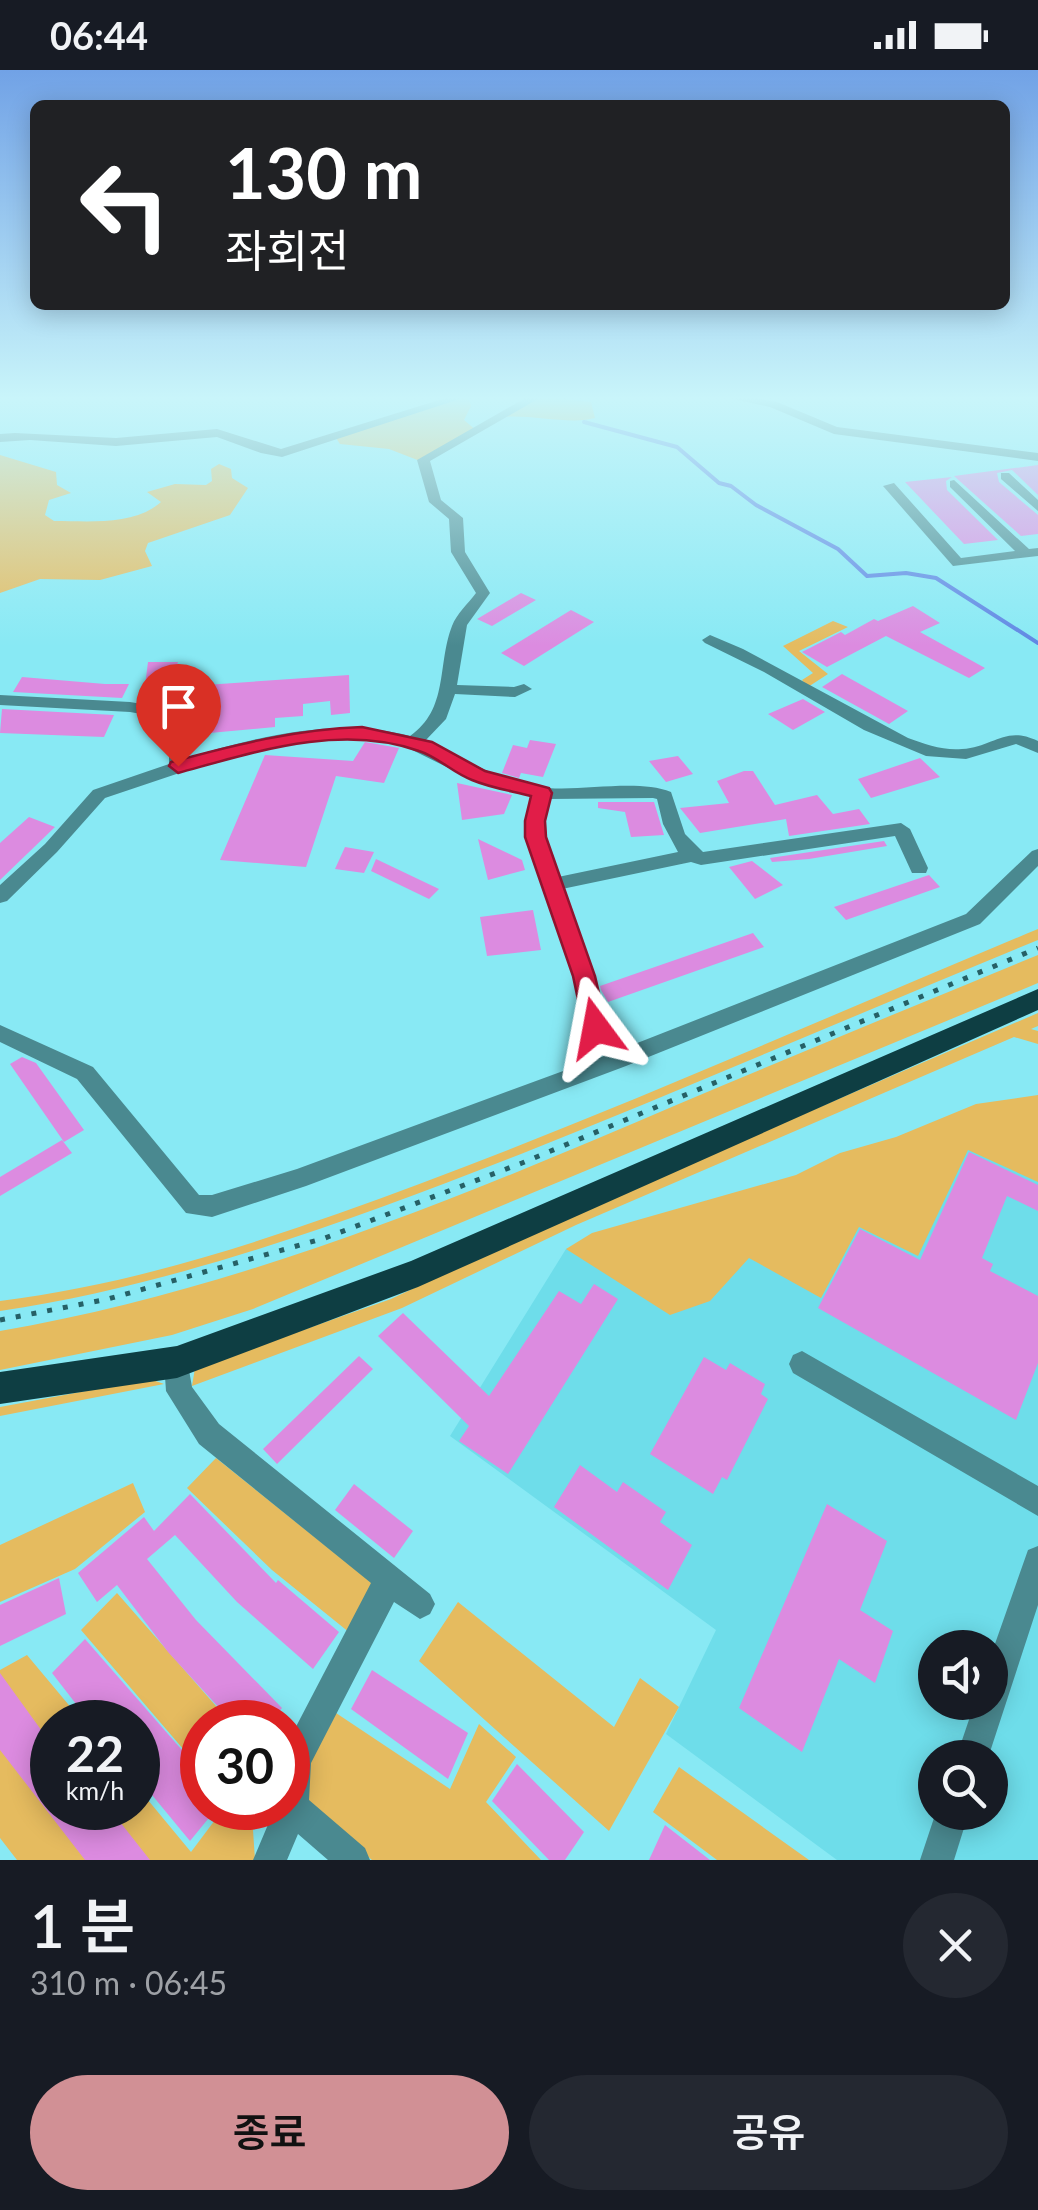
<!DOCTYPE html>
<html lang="ko">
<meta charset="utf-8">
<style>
:root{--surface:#171b24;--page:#242831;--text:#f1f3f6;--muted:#9ea1a6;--accent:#d19095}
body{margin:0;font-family:Lato,"Noto Sans KR",sans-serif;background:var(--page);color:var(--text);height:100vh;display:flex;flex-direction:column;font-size:38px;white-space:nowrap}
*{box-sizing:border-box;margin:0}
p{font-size:32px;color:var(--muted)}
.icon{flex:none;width:55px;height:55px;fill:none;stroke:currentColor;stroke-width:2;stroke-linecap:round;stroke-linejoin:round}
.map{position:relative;height:1790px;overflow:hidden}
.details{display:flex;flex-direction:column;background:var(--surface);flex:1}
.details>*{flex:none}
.banner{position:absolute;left:30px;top:30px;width:980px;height:210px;border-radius:15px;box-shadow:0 5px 25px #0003;background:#202124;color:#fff;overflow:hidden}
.controls{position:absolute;left:918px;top:1560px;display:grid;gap:20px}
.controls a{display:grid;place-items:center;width:90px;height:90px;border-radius:50%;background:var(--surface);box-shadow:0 5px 25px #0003;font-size:50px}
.speed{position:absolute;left:30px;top:1630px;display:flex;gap:20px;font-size:50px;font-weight:700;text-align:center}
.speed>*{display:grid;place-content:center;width:130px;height:130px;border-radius:50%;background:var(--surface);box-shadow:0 5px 25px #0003;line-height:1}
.speed small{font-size:25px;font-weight:400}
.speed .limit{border:15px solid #d22;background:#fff;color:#111}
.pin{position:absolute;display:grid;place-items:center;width:85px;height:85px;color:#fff;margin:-102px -42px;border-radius:50% 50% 50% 0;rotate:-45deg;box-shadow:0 0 10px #0007}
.pin .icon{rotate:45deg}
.me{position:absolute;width:110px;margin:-55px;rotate:347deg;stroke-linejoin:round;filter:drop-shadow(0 0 8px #0008)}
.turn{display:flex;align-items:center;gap:35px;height:210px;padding:0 30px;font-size:45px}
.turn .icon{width:130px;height:130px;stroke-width:2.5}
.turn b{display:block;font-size:70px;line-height:85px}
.round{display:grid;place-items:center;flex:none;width:105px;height:105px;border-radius:52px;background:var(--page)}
.head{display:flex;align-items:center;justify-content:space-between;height:170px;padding:0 30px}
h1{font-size:60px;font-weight:600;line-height:75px}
.cta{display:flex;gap:20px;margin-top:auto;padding:20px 30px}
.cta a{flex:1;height:115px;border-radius:60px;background:var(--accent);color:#111;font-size:40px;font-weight:600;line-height:115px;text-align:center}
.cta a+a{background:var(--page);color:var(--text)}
.status{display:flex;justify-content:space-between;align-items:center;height:70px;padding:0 50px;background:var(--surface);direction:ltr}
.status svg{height:28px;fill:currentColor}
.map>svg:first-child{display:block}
</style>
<div class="status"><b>06:44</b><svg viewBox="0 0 49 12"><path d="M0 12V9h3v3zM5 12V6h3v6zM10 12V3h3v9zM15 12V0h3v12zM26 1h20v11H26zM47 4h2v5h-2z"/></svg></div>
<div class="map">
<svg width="1038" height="1790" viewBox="0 0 1038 1790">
<rect width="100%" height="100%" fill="#88e9f4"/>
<path fill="#6eddea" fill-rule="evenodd" d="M 1038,1038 L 1038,1790 L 837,1790 L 666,1664 L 716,1560 L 450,1366 L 566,1179 L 917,1078 ZM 935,1578 L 990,1578 L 990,1632 L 935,1632 ZM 935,1688 L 990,1688 L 990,1742 L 935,1742 Z"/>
<path fill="#e5bb5f" d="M 468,326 L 471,336 L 464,350 L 477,361 L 420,391 L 389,379 L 340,374 L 336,368 Z
M 539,326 L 591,332 L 595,348 C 571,355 530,344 502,347 Z
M 0,385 L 56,402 L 57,415 L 71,423 L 49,430 L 45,445 L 54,451 C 89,451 134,456 161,432 L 147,422 L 175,414 L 206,415 L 212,411 L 211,399 L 219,394 L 231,399 L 232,408 L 248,418 L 230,445 L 148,473 L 145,481 L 152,496 L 100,510 L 40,509 L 0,523 Z
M 833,551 L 848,557 L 799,581 L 828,604 L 808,617 L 802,610 L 813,603 L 783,576 Z
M 1038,859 L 1038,870 C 865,941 694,1015 521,1084 C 352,1150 180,1214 0,1241 L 0,1231 C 145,1213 285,1164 422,1113 C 630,1035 833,944 1038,859 Z
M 1038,885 L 1038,913 L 253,1239 L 172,1265 L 0,1300 L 0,1261 C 236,1220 455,1130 674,1036 C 795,985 916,935 1038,885 Z
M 1038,943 L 1038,956 L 1031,959 L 1038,961 L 1038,974 L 1014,967 L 576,1155 L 402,1238 L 192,1316 L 195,1298 L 391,1229 L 574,1143 Z
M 1038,1025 L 1038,1112 L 968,1080 L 918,1186 L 859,1157 L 821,1228 L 749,1188 L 710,1231 L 670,1245 L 566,1179 L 592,1163 L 796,1105 L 840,1083 L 896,1067 L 976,1034 Z
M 150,1309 L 164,1314 L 0,1346 L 0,1337 Z
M 216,1388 L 377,1517 L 350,1563 L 272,1500 L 187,1418 Z
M 133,1413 L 145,1442 L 75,1499 L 0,1532 L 0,1475 Z
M 117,1523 L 230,1652 L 202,1652 L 202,1701 L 81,1560 Z
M 458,1532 L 614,1657 L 640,1608 L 679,1637 L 609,1761 L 419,1591 Z
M 27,1585 L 83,1652 L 52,1652 L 52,1738 L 138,1738 L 138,1718 L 191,1782 L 224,1738 L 262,1738 L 253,1760 L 255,1790 L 17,1790 L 0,1768 L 0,1600 Z
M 336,1643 L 450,1719 L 479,1654 L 516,1687 L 486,1732 L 541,1790 L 372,1790 L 308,1736 L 304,1693 Z
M 679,1697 L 809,1790 L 717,1790 L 653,1742 Z"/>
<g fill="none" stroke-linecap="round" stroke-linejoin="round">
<path stroke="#5f86e3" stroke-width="4" d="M 584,352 L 677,377 L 719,413 L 731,416 L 756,435 L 838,479 L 867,506 L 906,503 L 936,508 L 1038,573"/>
</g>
<path fill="#dc8be0" d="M 1038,395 L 1038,425 L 1012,400 L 997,403 L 999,412 L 1038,445 L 1038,464 L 1021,466 L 954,406 Z
M 952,407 L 946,411 L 947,420 L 998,470 L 964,474 L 905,412 Z
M 521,523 L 536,530 L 492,556 L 477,549 Z
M 913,536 L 940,553 L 920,562 L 985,598 L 969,608 L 886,566 L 827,597 L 802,582 L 841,562 L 845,565 L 874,549 L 878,551 Z
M 571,540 L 594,552 L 524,596 L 501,583 Z
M 148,592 L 178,592 L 168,623 L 144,623 Z
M 842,604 L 908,641 L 889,654 L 822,617 Z
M 349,605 L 350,643 L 331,645 L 330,631 L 303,634 L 303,646 L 275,648 L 275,657 L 188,665 L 191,616 Z
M 22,607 L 105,614 L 129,614 L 122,628 L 13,622 Z
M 803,629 L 825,642 L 793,660 L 768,644 Z
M 2,639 L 114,645 L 104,667 L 0,663 Z
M 530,670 L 556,674 L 543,707 L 521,703 L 519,708 L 502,703 L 513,675 L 527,678 Z
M 365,672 L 399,678 L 384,713 L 336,706 L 306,797 L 220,790 L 265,685 L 353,691 Z
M 678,686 L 693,704 L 666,712 L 649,691 Z
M 920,688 L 940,707 L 871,728 L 858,709 Z
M 744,701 L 753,701 L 775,735 L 817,725 L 833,744 L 859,739 L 870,754 L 789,766 L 786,749 L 700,763 L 680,738 L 729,733 L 717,711 Z
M 457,713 L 512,725 L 504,744 L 462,750 Z
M 598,732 L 654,732 L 664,765 L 631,767 L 625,742 L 598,738 Z
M 29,747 L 55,757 L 0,810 L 0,773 Z
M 478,769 L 522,790 L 525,800 L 488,810 Z
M 884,771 L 887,776 L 809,789 L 772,792 L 770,788 Z
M 345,777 L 374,782 L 364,803 L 335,799 Z
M 376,789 L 439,819 L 429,829 L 371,801 Z
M 752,791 L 783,815 L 755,829 L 729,797 Z
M 929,805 L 940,817 L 846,850 L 834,837 Z
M 533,840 L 541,880 L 487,886 L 480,847 Z
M 753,863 L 764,877 L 608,932 L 601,920 L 600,916 Z
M 22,987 L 36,993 L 84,1060 L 64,1072 L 10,994 Z
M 62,1070 L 72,1083 L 0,1126 L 0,1107 Z
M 969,1082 L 1038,1115 L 1038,1141 L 1007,1126 L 982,1188 L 993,1194 L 990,1201 L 1038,1226 L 1038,1293 L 1016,1350 L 818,1238 L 860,1159 L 920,1190 Z
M 594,1214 L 618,1229 L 508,1404 L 459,1371 L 469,1356 L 378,1266 L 403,1243 L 489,1326 L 559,1221 L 581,1234 Z
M 359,1286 L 373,1299 L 277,1394 L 263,1379 Z
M 704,1287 L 726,1300 L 730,1293 L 765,1314 L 761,1324 L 768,1329 L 727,1410 L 722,1407 L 713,1424 L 650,1384 Z
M 580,1395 L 617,1422 L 623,1412 L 666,1442 L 660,1452 L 692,1475 L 668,1520 L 554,1437 Z
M 354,1414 L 413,1461 L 394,1488 L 335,1440 Z
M 190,1424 L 276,1513 L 278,1510 L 339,1562 L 313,1599 L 237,1532 L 175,1465 L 147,1489 L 196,1550 L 282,1638 L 270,1652 L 232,1652 L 168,1582 L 117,1515 L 97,1532 L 78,1503 L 144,1447 L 154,1461 Z
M 827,1434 L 887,1471 L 860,1540 L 893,1561 L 875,1613 L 839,1589 L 802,1682 L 739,1638 Z
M 59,1508 L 66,1544 L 0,1576 L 0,1535 Z
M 85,1569 L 202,1703 L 202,1738 L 217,1738 L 190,1771 L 138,1708 L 138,1652 L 90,1652 L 52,1603 Z
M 372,1600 L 468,1663 L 448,1709 L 351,1639 Z
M 0,1603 L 52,1675 L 52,1738 L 109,1738 L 150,1790 L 85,1790 L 0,1680 Z
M 517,1694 L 584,1762 L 565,1790 L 549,1790 L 492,1731 Z
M 665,1755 L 710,1790 L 649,1790 Z"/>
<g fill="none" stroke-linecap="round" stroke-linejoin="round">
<path fill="#4a8990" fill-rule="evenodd" d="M 452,326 L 469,326 L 282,387 L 261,383 L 217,367 L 116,376 L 30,370 L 0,372 L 0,364 L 15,363 L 116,368 L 217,359 L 281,379 Z
M 529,326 L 543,326 L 430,391 L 441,430 L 463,448 L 465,482 L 490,523 L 467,555 L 457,615 L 514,617 L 524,614 L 532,619 L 515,627 L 455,624 L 446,649 L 425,671 C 467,689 500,713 548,718 C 585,721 638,709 671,722 L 685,764 L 703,782 L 901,753 L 910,759 L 928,798 L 926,803 L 912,803 L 895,766 L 701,795 L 691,792 L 562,819 L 594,906 L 605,955 L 622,979 L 966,844 L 1032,781 L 1038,779 L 1038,796 L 980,854 L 626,996 L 306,1116 L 212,1147 L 186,1143 L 77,1009 L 0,972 L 0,955 L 93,997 L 199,1125 L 212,1125 L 297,1099 L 604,986 L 585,957 L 574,906 L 531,783 L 526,751 L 532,727 L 475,711 L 398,673 L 363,668 L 291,673 L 224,688 L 105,728 L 57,782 L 7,831 L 0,833 L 0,815 L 45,774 L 93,720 L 169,694 L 169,649 L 130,642 L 0,635 L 0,625 L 130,632 L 183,641 L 186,688 C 258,667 336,646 410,666 C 449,639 437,595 452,556 C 457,543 468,534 476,523 L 451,482 L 449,449 L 429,432 L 417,390 ZM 653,728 L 657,729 L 663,754 L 678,782 L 558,807 C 548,780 542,757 549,729 Z
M 719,326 L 744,326 L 777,332 L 837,357 L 1038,383 L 1038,391 L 834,364 L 770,337 Z
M 1001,403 L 1009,403 L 1038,430 L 1038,441 L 1001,409 Z
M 954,410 L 1029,479 L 1038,478 L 1038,486 L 953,496 L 883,416 L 894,413 L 961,488 L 1015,481 L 950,417 L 950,411 Z
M 710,565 L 743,579 L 908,668 C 925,674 944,681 962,679 C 994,677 1005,655 1038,671 L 1038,683 L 1016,674 L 966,689 L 926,686 L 864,660 L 764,602 L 705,573 L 702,570 Z
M 177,1279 L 186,1283 L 192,1317 L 219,1354 L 430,1524 L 435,1534 L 430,1544 L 420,1549 L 394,1532 L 311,1693 L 309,1730 L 365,1778 L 370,1790 L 328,1790 L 298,1764 L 287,1790 L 253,1790 L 275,1738 L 288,1738 L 288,1672 L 371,1513 L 199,1374 L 166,1321 L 164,1292 L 168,1283 Z
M 802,1281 L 1038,1416 L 1038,1446 L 793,1303 L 789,1294 L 793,1285 Z
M 1038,1476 L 1038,1535 L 988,1688 L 956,1688 L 975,1632 L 990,1632 L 990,1588 L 1028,1480 Z
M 936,1742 L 969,1742 L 954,1790 L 920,1790 Z"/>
<path fill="#0e3e43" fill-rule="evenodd" d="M 1038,919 L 1038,940 L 418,1217 L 177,1308 L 0,1334 L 0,1302 L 177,1276 L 411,1191 Z"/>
<path stroke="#266066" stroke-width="5" stroke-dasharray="5 11" stroke-linecap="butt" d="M 0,1250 L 108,1229 L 325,1168 L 522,1093 L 1038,878"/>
</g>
<linearGradient id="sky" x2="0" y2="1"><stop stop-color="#71a2e6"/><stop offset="0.57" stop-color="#c9f5fa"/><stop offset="1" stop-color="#c9f5fa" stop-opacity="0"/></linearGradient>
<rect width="1038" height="576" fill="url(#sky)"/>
<path fill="#e11d48" stroke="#92132f" stroke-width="2.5" d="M 362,657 L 432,672 L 485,701 L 549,718 L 552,723 L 545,751 L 546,767 L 595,906 L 607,958 L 604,964 L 587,964 L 584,958 L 573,906 L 525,767 L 525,751 L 531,726 C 512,721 491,718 472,710 C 453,703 438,687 419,681 C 340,653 255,682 178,703 L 169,696 L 171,692 C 234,675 297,659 362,657 Z"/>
</svg>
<div class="controls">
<a><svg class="icon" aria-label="sound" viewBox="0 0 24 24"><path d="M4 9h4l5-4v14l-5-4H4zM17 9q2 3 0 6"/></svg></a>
<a><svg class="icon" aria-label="search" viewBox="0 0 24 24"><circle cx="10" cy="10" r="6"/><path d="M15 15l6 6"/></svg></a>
</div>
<div class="speed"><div>22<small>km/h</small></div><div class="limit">30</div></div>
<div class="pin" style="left:178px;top:696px;background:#d93025"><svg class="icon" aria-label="arrive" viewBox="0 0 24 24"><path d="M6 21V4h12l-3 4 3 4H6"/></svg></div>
<svg class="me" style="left:596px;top:958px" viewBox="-20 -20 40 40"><path d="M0-17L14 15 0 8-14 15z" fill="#e11d48" stroke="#fff" stroke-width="4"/></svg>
<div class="banner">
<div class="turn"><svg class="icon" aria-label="left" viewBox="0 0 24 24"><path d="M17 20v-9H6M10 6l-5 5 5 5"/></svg><div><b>130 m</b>좌회전</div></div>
</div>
</div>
<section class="details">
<div class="head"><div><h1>1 분</h1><p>310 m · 06:45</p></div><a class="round"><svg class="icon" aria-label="close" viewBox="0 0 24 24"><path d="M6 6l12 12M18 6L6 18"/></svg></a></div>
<div class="cta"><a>종료</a><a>공유</a></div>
</section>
